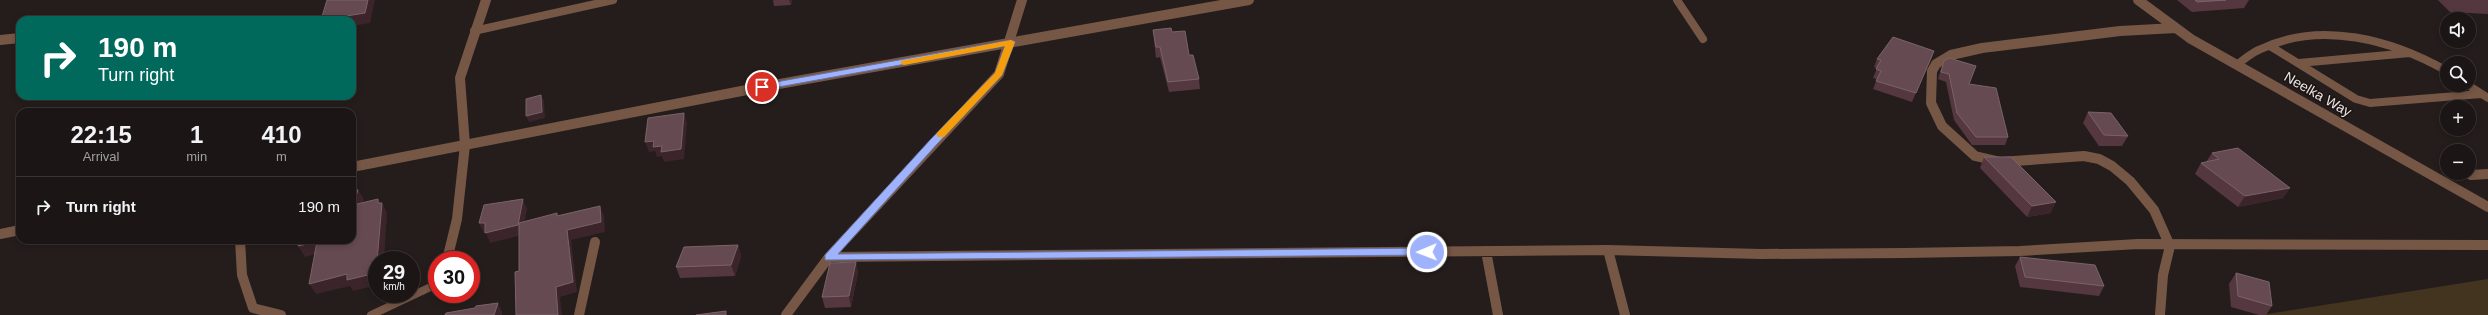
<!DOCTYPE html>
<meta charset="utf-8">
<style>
:root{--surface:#1b1615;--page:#241f1e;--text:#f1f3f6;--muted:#a09fa0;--line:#393534}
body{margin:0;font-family:Helvetica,sans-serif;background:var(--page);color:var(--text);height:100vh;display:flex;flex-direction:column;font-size:15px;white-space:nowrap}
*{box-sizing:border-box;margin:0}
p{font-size:13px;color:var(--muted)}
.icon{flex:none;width:22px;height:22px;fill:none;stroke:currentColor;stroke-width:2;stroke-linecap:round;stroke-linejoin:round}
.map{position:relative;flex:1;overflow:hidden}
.sheet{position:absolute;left:16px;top:108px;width:340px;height:136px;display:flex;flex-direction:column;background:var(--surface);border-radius:12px;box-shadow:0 2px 6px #0003,0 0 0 1px var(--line)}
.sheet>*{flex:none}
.hud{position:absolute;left:16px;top:16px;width:340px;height:84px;border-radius:12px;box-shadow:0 2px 6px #0003,0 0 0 1px var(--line);background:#00695c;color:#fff;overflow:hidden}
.fabs{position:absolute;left:2440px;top:12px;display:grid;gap:8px}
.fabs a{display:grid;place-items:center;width:36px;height:36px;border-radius:50%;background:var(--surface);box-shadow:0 2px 6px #0003,0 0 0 1px var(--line);font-size:20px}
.speed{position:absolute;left:368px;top:251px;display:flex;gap:8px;font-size:20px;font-weight:700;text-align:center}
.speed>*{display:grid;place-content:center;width:52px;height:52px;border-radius:50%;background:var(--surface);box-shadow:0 2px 6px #0003,0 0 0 1px var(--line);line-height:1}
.speed small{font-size:10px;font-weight:400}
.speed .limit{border:6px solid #d22;background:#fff;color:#111}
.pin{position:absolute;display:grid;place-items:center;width:34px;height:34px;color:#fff;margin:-17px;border:2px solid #fff;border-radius:50%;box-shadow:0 1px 4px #0007}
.me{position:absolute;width:44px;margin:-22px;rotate:269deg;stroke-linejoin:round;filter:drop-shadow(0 0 3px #0008)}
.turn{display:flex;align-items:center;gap:14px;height:84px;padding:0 16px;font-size:18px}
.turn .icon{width:52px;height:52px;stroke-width:2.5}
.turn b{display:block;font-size:28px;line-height:34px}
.eta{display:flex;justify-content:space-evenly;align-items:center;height:68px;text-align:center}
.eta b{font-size:24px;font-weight:800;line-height:28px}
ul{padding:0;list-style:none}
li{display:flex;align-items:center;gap:12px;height:60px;padding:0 16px;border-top:1px solid var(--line)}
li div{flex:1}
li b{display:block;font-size:15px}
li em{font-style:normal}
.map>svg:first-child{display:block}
</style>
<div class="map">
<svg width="2488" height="315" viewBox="0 0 2488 315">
<rect width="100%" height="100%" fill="#241d1c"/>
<path fill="#433420" d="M 2488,279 L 2488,315 L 2261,315 Z"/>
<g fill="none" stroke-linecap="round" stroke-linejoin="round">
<path stroke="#765746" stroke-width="8" d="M 1677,0 L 1703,39
M 474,31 L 613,0
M 2270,46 L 2356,99 L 2370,103 L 2481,94
M 2299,63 L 2410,53
M 2238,64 C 2245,59 2252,52 2261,49 C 2321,20 2392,40 2447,71
M 2468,85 L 2488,98
M 371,315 L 437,284"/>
<path stroke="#765746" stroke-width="10" d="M 2138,0 L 2191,39 L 2488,207
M 0,40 L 20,38
M 352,167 L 762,87 L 1249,0
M 2471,175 L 2488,174
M 0,234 L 20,230
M 240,240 L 242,275 L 253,308 L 281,315
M 1608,250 L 1625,315
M 1486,251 L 1498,315
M 829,257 L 1608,250 L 1761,254 L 1905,253 L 2020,251 L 2138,244 L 2488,245
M 447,260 L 457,219 L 465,145 L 460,78 L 486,0
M 579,315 L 595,242
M 786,315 L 829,257 L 999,74 L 1022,0
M 2160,315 L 2163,275 L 2170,246 L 2154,210 L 2130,181 L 2112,166 L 2099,159 L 2084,156 L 2001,162 L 1975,156 L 1942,126 L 1931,103 L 1932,71 L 1936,64 L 1951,55 L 1982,48 L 2120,31 L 2176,28"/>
</g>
<path fill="#55383f" d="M 773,0 L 792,0 L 791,5 L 774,6 Z
M 2177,0 L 2249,0 L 2244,8 L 2192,12 Z
M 2438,0 L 2488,0 L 2488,14 L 2450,12 Z
M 1153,30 L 1172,32 L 1189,55 L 1199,79 L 1200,89 L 1169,92 L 1160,57 L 1156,58 L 1154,40 Z
M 1934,51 L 1912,102 L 1873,89 L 1877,79 L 1873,78 L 1877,68 L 1874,67 L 1877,59 Z
M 1944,61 L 1969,84 L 2008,137 L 2005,145 L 1972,145 L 1954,120 L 1946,82 L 1938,79 L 1941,69 Z
M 2088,112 L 2128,136 L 2122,146 L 2099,146 L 2083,123 Z
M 2212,153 L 2290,188 L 2283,198 L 2238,207 L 2195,174 L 2201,163 L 2206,162 Z
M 1984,157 L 2051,213 L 2027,217 L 1980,168 Z
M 738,245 L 741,256 L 735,276 L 680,278 L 676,267 Z
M 2020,257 L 2104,286 L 2099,296 L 2020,287 L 2015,266 Z
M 856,262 L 858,273 L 851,307 L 825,308 L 822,297 Z
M 2236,273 L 2272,306 L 2266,315 L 2259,315 L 2231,307 L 2229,284 Z"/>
<path fill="#3b252a" d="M 368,0 L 375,0 L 370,23 L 352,26 L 352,20 L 322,20 Z
M 789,0 L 792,0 L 791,5 Z
M 1934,51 L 1931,60 L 1912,102 L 1916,93 Z
M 541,95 L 544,101 L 545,118 L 529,122 L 526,116 Z
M 684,113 L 687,123 L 684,159 L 664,162 L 662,156 L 657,157 L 655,151 L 649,152 L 645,142 L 654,141 L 662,146 Z
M 353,180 L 364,200 L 358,215 L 353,205 L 352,183 Z
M 2290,188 L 2283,198 L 2238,207 L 2245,196 Z
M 378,199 L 381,205 L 382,203 L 387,213 L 384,260 L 377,260 Z
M 523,199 L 527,209 L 522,235 L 490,243 L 486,233 L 484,233 L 479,223 L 485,223 Z
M 2056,202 L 2051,213 L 2027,217 L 2032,206 Z
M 600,206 L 604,216 L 605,232 L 571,240 L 577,292 L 560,297 L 562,315 L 558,315 L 556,287 L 567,230 Z
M 317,242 L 323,252 L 305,257 L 298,246 Z
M 738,245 L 741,256 L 735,276 L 731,265 Z
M 377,262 L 377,285 L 353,291 L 350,286 L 316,294 L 309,284 Z
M 856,262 L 858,273 L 851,307 L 849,296 Z
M 498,303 L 502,312 L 502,315 L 494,315 Z"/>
<path fill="#654b51" stroke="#7a6368" d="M 327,0 L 368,0 L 365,13 L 321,20 Z
M 2195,0 L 2226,0 L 2197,2 Z
M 1171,28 L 1172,32 L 1185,31 L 1189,55 L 1193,55 L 1199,79 L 1168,82 L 1160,47 L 1156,47 L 1153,30 Z
M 1893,37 L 1934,51 L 1916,93 L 1876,81 L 1881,71 L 1876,69 L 1881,60 L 1877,59 Z
M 1949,58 L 1976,66 L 1969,84 L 1996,88 L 2008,137 L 1976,137 L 1957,113 L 1949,74 L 1941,72 L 1944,61 Z
M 541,95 L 542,112 L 526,116 L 526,99 Z
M 2088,112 L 2111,113 L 2128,136 L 2104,135 Z
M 684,113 L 681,149 L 661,152 L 662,146 L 653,147 L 654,141 L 645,142 L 648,118 Z
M 2238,148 L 2290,188 L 2245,196 L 2201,163 L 2219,159 L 2212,153 Z
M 1984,157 L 2011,157 L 2056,202 L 2032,206 Z
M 358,190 L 353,205 L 378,199 L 378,203 L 382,203 L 376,273 L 347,280 L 347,274 L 309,284 L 317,242 L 298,246 L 300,240 L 352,240 L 352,191 Z
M 523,199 L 518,225 L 485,233 L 485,223 L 479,223 L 484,205 Z
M 600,206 L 601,222 L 567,230 L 573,282 L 556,287 L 558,315 L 516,315 L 515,272 L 519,271 L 519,223 L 557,213 L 557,216 Z
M 738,245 L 731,265 L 676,267 L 684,247 Z
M 2020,257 L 2095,265 L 2104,286 L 2025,277 Z
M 856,262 L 849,296 L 822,297 L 830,263 Z
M 2236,273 L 2269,282 L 2272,306 L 2238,296 Z
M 498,303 L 494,315 L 445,315 L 446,313 L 475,308 L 476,306 Z
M 726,311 L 726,315 L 696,315 Z"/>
<path fill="#9fb3fd" stroke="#6774a4" d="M 1011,40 L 1015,42 L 1002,75 L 938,143 L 838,254 L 1427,248 L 1432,252 L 1427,255 L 825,260 L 825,255 L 931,139 L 995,73 L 1005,46 L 762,90 L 759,89 L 759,85 Z"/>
<path fill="#f59e0b" d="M 1011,40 L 1015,42 L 1002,75 L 944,137 L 937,137 L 937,133 L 995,73 L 1005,46 L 904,65 L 901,64 L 901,61 Z"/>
<g text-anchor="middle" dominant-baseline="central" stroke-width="3" stroke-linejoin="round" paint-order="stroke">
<g font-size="14" fill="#eae5e4" stroke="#1b1413">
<text transform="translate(2318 94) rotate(30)">Neelka Way</text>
</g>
</g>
</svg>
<div class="fabs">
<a><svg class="icon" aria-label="sound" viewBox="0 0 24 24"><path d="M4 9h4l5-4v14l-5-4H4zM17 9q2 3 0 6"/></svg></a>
<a><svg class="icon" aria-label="search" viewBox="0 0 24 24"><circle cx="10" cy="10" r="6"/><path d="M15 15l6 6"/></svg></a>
<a>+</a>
<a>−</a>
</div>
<div class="speed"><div>29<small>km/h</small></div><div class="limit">30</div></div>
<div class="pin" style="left:762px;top:87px;background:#d93025"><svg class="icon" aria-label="arrive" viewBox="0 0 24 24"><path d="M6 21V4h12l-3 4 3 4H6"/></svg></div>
<svg class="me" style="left:1427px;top:252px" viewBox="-20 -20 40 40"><circle r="17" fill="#9fb3fd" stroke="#fff" stroke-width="3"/><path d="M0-11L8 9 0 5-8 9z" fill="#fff"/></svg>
<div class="hud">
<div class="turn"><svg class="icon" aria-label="right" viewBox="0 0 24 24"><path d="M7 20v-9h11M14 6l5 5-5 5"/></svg><div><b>190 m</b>Turn right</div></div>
</div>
<section class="sheet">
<div class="eta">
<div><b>22:15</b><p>Arrival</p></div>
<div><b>1</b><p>min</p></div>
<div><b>410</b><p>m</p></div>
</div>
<ul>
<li><svg class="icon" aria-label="right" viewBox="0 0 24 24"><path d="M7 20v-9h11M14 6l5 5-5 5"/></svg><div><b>Turn right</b></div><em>190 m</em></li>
</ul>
</section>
</div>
